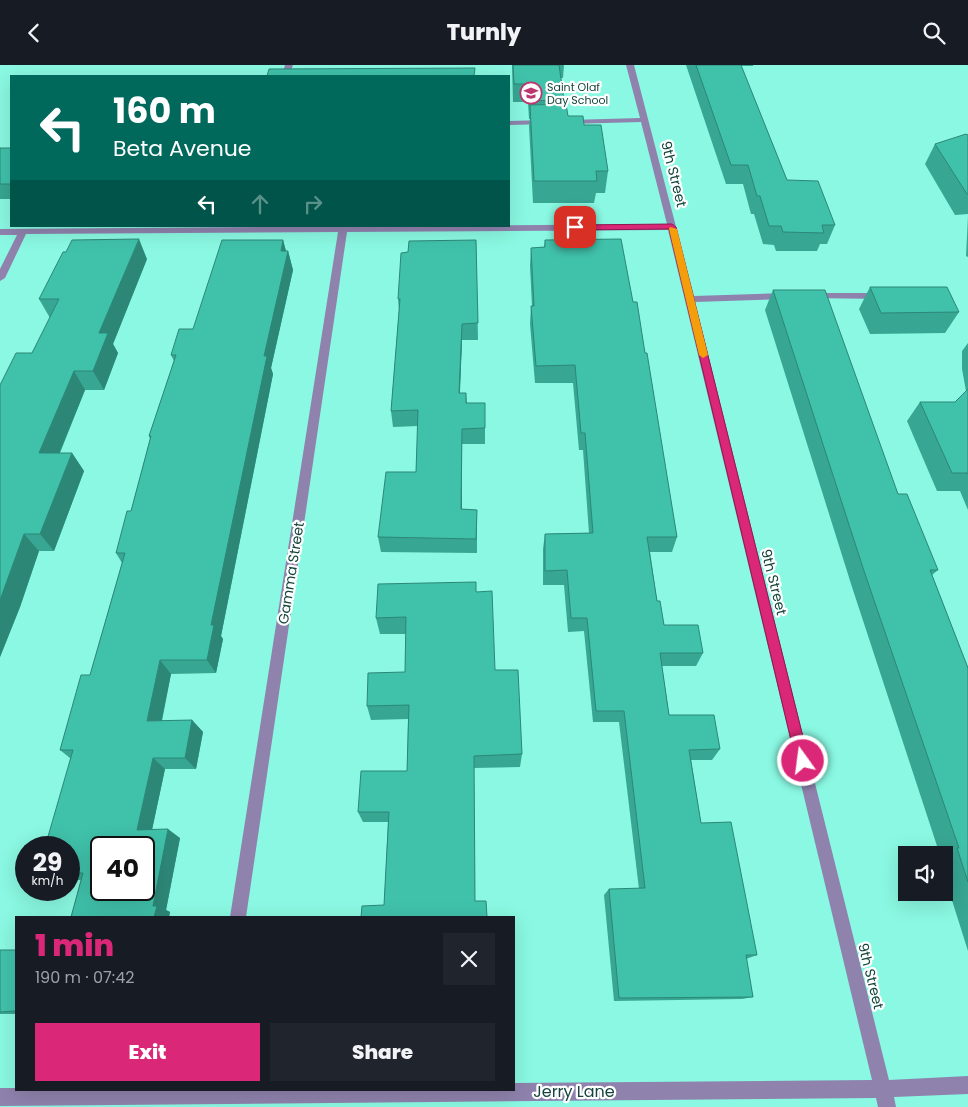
<!DOCTYPE html>
<meta charset="utf-8">
<style>
:root{--surface:#171b24;--page:#20242c;--text:#f1f3f6;--muted:#9ea1a6;--accent:#db2777}
body{margin:0;font-family:Poppins,sans-serif;background:var(--page);color:var(--text);height:100vh;display:flex;flex-direction:column;font-size:19px;white-space:nowrap}
*{box-sizing:border-box;margin:0}
p{font-size:16px;color:var(--muted)}
.icon{flex:none;width:28px;height:28px;fill:none;stroke:currentColor;stroke-width:2;stroke-linecap:round;stroke-linejoin:round}
.map{position:relative;flex:1;overflow:hidden}
.details{position:absolute;left:15px;top:851px;width:500px;height:175px;display:flex;flex-direction:column;background:var(--surface);border-radius:0px;box-shadow:0 5px 20px #0002}
.details>*{flex:none}
.banner{position:absolute;left:10px;top:10px;width:500px;height:152px;border-radius:0px;box-shadow:0 5px 20px #0002;background:#00695c;color:#fff;overflow:hidden}
.controls{position:absolute;left:898px;top:781px;display:grid;gap:10px}
.controls a{display:grid;place-items:center;width:55px;height:55px;border-radius:0px;background:var(--surface);box-shadow:0 5px 20px #0002;font-size:25px}
.speed{position:absolute;left:15px;top:771px;display:flex;gap:10px;font-size:25px;font-weight:700;text-align:center}
.speed>*{display:grid;place-content:center;width:65px;height:65px;border-radius:50%;background:var(--surface);box-shadow:0 5px 20px #0002;line-height:1}
.speed small{font-size:12px;font-weight:400}
.speed .limit{border:2px solid #111;border-radius:8px;background:#fff;color:#111}
.pin{position:absolute;display:grid;place-items:center;width:42px;height:42px;color:#fff;margin:-21px;border-radius:10px;box-shadow:0 2px 8px #0006}
.me{position:absolute;width:55px;margin:-28px;rotate:346deg;stroke-linejoin:round;filter:drop-shadow(0 0 4px #0008)}
.turn{display:flex;align-items:center;gap:18px;height:105px;padding:0 20px;font-size:22px}
.turn .icon{width:65px;height:65px;stroke-width:2.5}
.turn b{display:block;font-size:35px;line-height:42px}
.lanes{display:flex;align-items:center;height:48px;padding:0 20px;background:#0003;justify-content:center;gap:25px;direction:ltr}
.lanes .off{opacity:.35}
.round{display:grid;place-items:center;flex:none;width:52px;height:52px;border-radius:0px;background:var(--page)}
.head{display:flex;align-items:center;justify-content:space-between;height:85px;padding:0 20px}
h1{font-size:30px;font-weight:800;line-height:38px;color:var(--accent)}
.cta{display:flex;gap:10px;margin-top:auto;padding:10px 20px}
.cta a{flex:1;height:58px;border-radius:0px;background:var(--accent);color:#fff;font-size:20px;font-weight:800;line-height:58px;text-align:center}
.cta a+a{background:var(--page);color:var(--text)}
header{display:flex;justify-content:space-between;align-items:center;height:65px;padding:0 20px;background:var(--surface);font-size:22px;font-weight:800}
.map>svg:first-child{display:block}
</style>
<header><svg class="icon" aria-label="back" viewBox="0 0 24 24"><path d="M15 5l-7 7 7 7"/></svg>Turnly<svg class="icon" aria-label="search" viewBox="0 0 24 24"><circle cx="10" cy="10" r="6"/><path d="M15 15l6 6"/></svg></header>
<div class="map">
<svg width="968" height="1042" viewBox="0 0 968 1042">
<rect width="100%" height="100%" fill="#8af8e2"/>
<g fill="none" stroke-linecap="round" stroke-linejoin="round">
<path fill="#8f82ad" fill-rule="evenodd" d="M 285,0 L 293,0 L 289,11 L 282,11 Z
M 626,0 L 634,0 L 694,231 L 787,228 L 792,231 L 787,234 L 695,237 L 889,1015 L 968,1011 L 968,1029 L 894,1032 L 896,1042 L 878,1042 L 876,1033 L 0,1041 L 0,1023 L 16,1023 L 16,1025 L 514,1025 L 514,1018 L 872,1015 L 668,165 L 347,167 L 246,852 L 230,852 L 338,167 L 26,169 L 5,213 L 0,216 L 0,204 L 17,170 L 0,170 L 0,164 L 667,159 L 641,57 L 569,59 L 565,57 L 569,55 L 640,53 Z
M 546,55 L 550,57 L 549,59 L 509,60 L 509,56 Z
M 812,228 L 882,228 L 887,231 L 882,234 L 809,233 L 809,229 Z"/>
</g>
<path fill="#37a692" d="M 512,0 L 564,0 L 563,13 L 561,13 L 564,35 L 564,39 L 568,51 L 584,60 L 608,106 L 605,128 L 596,128 L 594,138 L 533,138 L 529,61 L 530,54 L 529,54 L 528,37 L 513,37 Z
M 686,0 L 753,0 L 753,1 L 741,1 L 787,115 L 835,160 L 827,179 L 820,179 L 817,186 L 776,186 L 774,180 L 763,179 L 754,149 L 751,149 L 743,119 L 726,119 Z
M 968,70 L 968,149 L 955,150 L 925,99 L 935,79 Z
M 0,83 L 11,83 L 11,134 L 0,134 Z
M 968,151 L 968,192 L 966,191 Z
M 283,175 L 286,186 L 288,186 L 293,205 L 271,303 L 273,309 L 221,571 L 223,574 L 216,608 L 171,609 L 162,656 L 192,655 L 203,667 L 196,704 L 165,704 L 152,765 L 180,773 L 166,845 L 170,847 L 169,852 L 71,852 L 81,815 L 69,815 L 70,693 L 60,685 L 90,610 L 122,498 L 116,488 L 131,446 L 150,374 L 149,371 L 174,296 L 171,290 L 193,264 Z
M 476,175 L 478,275 L 462,275 L 460,328 L 466,328 L 467,338 L 485,338 L 485,379 L 462,379 L 462,444 L 477,445 L 477,488 L 381,487 L 378,472 L 416,407 L 418,361 L 393,362 L 391,346 L 399,245 L 398,234 L 408,187 Z
M 545,175 L 633,237 L 645,288 L 677,472 L 672,487 L 650,487 L 657,536 L 664,560 L 703,588 L 696,601 L 662,601 L 669,650 L 720,684 L 712,695 L 691,695 L 701,758 L 757,890 L 746,894 L 753,932 L 742,934 L 614,936 L 604,830 L 609,824 L 639,824 L 619,657 L 593,657 L 584,566 L 568,567 L 564,520 L 543,520 L 543,484 L 545,469 L 589,468 L 583,385 L 579,385 L 573,318 L 535,318 L 530,259 L 531,241 L 532,241 L 530,201 L 531,183 L 544,182 Z
M 147,194 L 113,279 L 118,288 L 104,325 L 85,325 L 60,388 L 72,388 L 84,406 L 54,486 L 39,486 L 20,542 L 0,592 L 0,320 L 32,288 L 50,253 L 39,234 Z
M 870,222 L 959,247 L 945,268 L 870,269 L 859,244 Z
M 773,225 L 898,429 L 938,505 L 932,510 L 968,603 L 968,886 L 944,810 L 944,790 L 940,790 L 852,522 L 765,245 Z
M 968,278 L 968,445 L 960,426 L 937,426 L 907,356 L 920,337 L 955,337 L 966,326 L 962,304 L 962,286 Z
M 476,527 L 495,605 L 522,689 L 520,702 L 474,703 L 475,836 L 384,840 L 388,757 L 363,757 L 358,747 L 407,706 L 408,654 L 371,655 L 367,641 L 405,607 L 406,569 L 380,569 L 376,553 Z
M 0,885 L 16,885 L 16,949 L 0,949 Z"/>
<path fill="#2d8777" d="M 139,174 L 147,194 L 113,279 L 118,288 L 104,325 L 93,306 L 99,268 Z
M 283,175 L 287,190 L 288,186 L 293,205 L 271,303 L 273,309 L 221,571 L 223,574 L 216,608 L 207,595 L 211,560 L 264,291 Z
M 462,259 L 462,275 L 459,344 L 459,328 Z
M 74,306 L 85,325 L 52,406 L 39,388 Z
M 462,364 L 462,459 L 461,444 Z
M 72,388 L 84,406 L 54,486 L 40,469 Z
M 24,469 L 39,486 L 20,542 L 0,592 L 0,535 Z
M 160,595 L 171,609 L 159,668 L 147,656 Z
M 192,655 L 203,667 L 196,704 L 185,693 Z
M 153,693 L 165,704 L 150,774 L 137,765 Z
M 168,764 L 180,773 L 166,845 L 170,847 L 169,852 L 154,852 L 153,841 Z"/>
<path fill="#40c1aa" stroke="#2d8777" fill-rule="evenodd" d="M 513,0 L 559,0 L 564,35 L 530,36 L 529,19 L 514,19 Z
M 696,0 L 741,0 L 787,115 L 818,116 L 835,160 L 822,160 L 824,168 L 783,167 L 781,161 L 769,161 L 760,131 L 757,131 L 748,100 L 731,100 Z
M 475,3 L 474,11 L 267,11 L 269,4 Z
M 566,39 L 568,51 L 583,51 L 584,60 L 601,60 L 608,106 L 596,106 L 597,116 L 534,116 L 530,40 Z
M 966,69 L 968,70 L 968,129 L 967,129 L 935,79 Z
M 0,83 L 11,83 L 11,119 L 0,119 Z
M 139,174 L 99,268 L 108,268 L 93,306 L 74,306 L 39,388 L 72,388 L 40,469 L 24,469 L 0,535 L 0,320 L 16,288 L 32,288 L 59,234 L 39,234 L 63,187 L 66,187 L 72,175 Z
M 621,174 L 633,237 L 637,237 L 645,288 L 647,288 L 677,472 L 647,472 L 657,536 L 660,536 L 664,560 L 698,560 L 703,588 L 660,588 L 669,650 L 714,650 L 720,684 L 689,685 L 701,758 L 731,757 L 757,890 L 746,890 L 753,932 L 619,933 L 609,824 L 645,823 L 624,646 L 596,646 L 587,553 L 571,553 L 567,505 L 545,506 L 545,469 L 593,468 L 585,368 L 581,368 L 575,300 L 536,301 L 531,241 L 534,241 L 531,183 L 545,182 L 545,175 Z
M 222,175 L 283,175 L 281,186 L 288,186 L 264,291 L 267,291 L 211,560 L 214,560 L 207,595 L 160,595 L 147,656 L 192,655 L 185,693 L 153,693 L 137,765 L 168,764 L 153,841 L 157,841 L 154,852 L 71,852 L 83,808 L 69,808 L 69,782 L 45,782 L 73,685 L 60,685 L 81,610 L 90,610 L 125,488 L 116,488 L 127,446 L 131,446 L 151,371 L 149,371 L 176,290 L 171,290 L 179,264 L 193,264 ZM 101,782 L 144,782 L 144,825 L 101,825 Z
M 476,175 L 478,258 L 462,259 L 459,328 L 466,328 L 466,338 L 485,338 L 485,363 L 462,364 L 461,444 L 477,445 L 476,474 L 378,472 L 386,407 L 416,407 L 418,345 L 391,346 L 400,234 L 398,234 L 401,188 L 408,187 L 409,176 Z
M 870,222 L 947,222 L 959,247 L 881,248 Z
M 773,225 L 825,225 L 898,429 L 907,429 L 938,505 L 930,505 L 968,603 L 968,817 L 957,783 L 959,783 L 864,506 Z
M 968,324 L 968,408 L 952,408 L 920,337 L 955,337 Z
M 476,517 L 476,527 L 492,526 L 495,605 L 518,605 L 522,689 L 474,691 L 475,836 L 486,836 L 487,852 L 361,852 L 362,841 L 384,840 L 389,747 L 358,747 L 361,706 L 407,706 L 409,640 L 367,641 L 368,608 L 405,607 L 406,552 L 376,553 L 378,519 Z
M 0,885 L 16,885 L 16,946 L 0,947 Z"/>
<path fill="#db2777" stroke="#8e194d" d="M 672,159 L 676,162 L 809,696 L 807,701 L 803,703 L 798,701 L 796,696 L 669,164 L 575,165 L 571,162 L 575,160 Z"/>
<path fill="#f59e0b" d="M 670,162 L 677,164 L 708,290 L 703,293 L 699,290 L 669,164 Z"/>
<defs>
<g id="school-ring" transform="scale(1.125)"><circle r="9.5" fill="#fff" stroke="#be3570" stroke-width="1.5"/><path d="M0-5L7-2L0 1L-7-2ZM-4 1L0 2.5L4 1V4Q0 6-4 4Z" fill="#be3570"/></g>
</defs>
<g fill-rule="evenodd">
<use href="#school-ring" x="531" y="28"/>
</g>
<g text-anchor="middle" dominant-baseline="central" stroke-width="4.5" stroke-linejoin="round" paint-order="stroke">
<g font-size="11" fill="#15453c" stroke="#fff" text-anchor="start">
<text x="547" y="22">Saint Olaf<tspan x="547" dy="13">Day School</tspan></text>
</g>
<g font-size="14" fill="#15453c" stroke="#fff">
<text transform="translate(674 109) rotate(76)">9th Street</text>
<text transform="translate(291 508) rotate(-81)">Gamma Street</text>
<text transform="translate(774 517) rotate(76)">9th Street</text>
<text transform="translate(871 911) rotate(76)">9th Street</text>
</g>
<g font-size="16" fill="#15453c" stroke="#fff">
<text x="574" y="1026">Jerry Lane</text>
</g>
</g>
</svg>
<div class="controls">
<a><svg class="icon" aria-label="sound" viewBox="0 0 24 24"><path d="M4 9h4l5-4v14l-5-4H4zM17 9q2 3 0 6"/></svg></a>
</div>
<div class="speed"><div>29<small>km/h</small></div><div class="limit">40</div></div>
<div class="pin" style="left:575px;top:162px;background:#d93025"><svg class="icon" aria-label="arrive" viewBox="0 0 24 24"><path d="M6 21V4h12l-3 4 3 4H6"/></svg></div>
<svg class="me" style="left:803px;top:696px" viewBox="-20 -20 40 40"><circle r="17" fill="#db2777" stroke="#fff" stroke-width="3"/><path d="M0-11L8 9 0 5-8 9z" fill="#fff"/></svg>
<div class="banner">
<div class="turn"><svg class="icon" aria-label="left" viewBox="0 0 24 24"><path d="M17 20v-9H6M10 6l-5 5 5 5"/></svg><div><b>160 m</b>Beta Avenue</div></div>
<div class="lanes"><svg class="icon" aria-label="left" viewBox="0 0 24 24"><path d="M17 20v-9H6M10 6l-5 5 5 5"/></svg><svg class="icon off" aria-label="ahead" viewBox="0 0 24 24"><path d="M12 20V5M6 11l6-6 6 6"/></svg><svg class="icon off" aria-label="right" viewBox="0 0 24 24"><path d="M7 20v-9h11M14 6l5 5-5 5"/></svg></div>
</div>
<section class="details">
<div class="head"><div><h1>1 min</h1><p>190 m · 07:42</p></div><a class="round"><svg class="icon" aria-label="close" viewBox="0 0 24 24"><path d="M6 6l12 12M18 6L6 18"/></svg></a></div>
<div class="cta"><a>Exit</a><a>Share</a></div>
</section>
</div>
